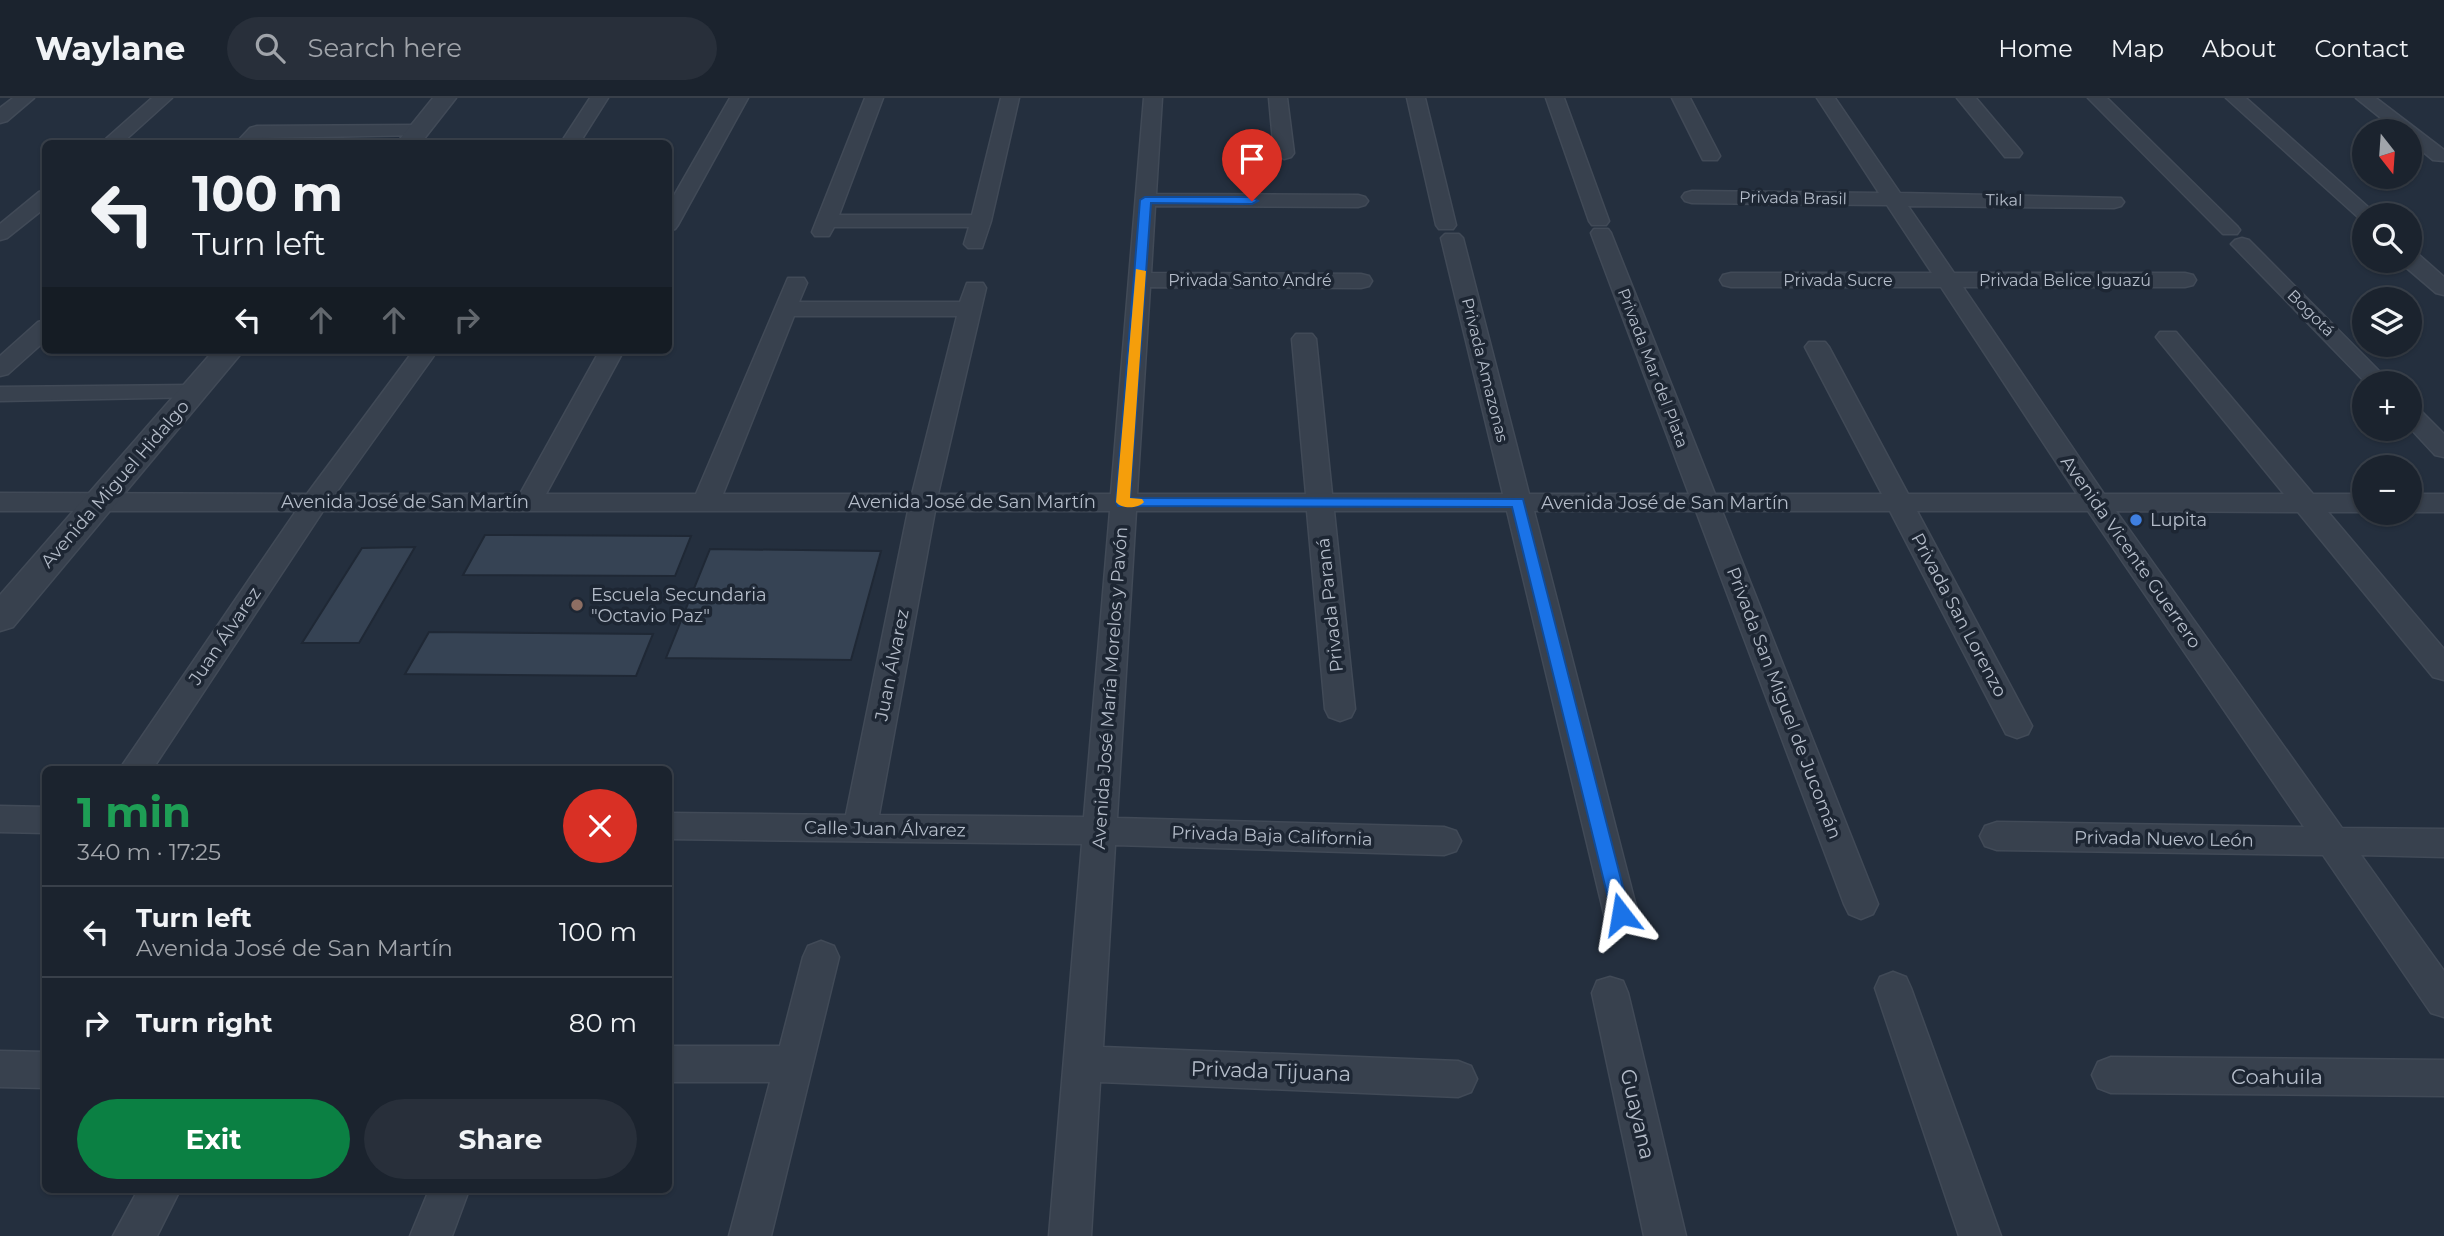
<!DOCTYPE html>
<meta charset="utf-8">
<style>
:root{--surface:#1b232e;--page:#282f3a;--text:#f1f3f6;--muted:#a0a4aa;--line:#39404a;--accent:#0b8043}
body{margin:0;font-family:Montserrat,sans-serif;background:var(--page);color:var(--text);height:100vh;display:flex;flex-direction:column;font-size:26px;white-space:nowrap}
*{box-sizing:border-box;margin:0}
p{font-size:23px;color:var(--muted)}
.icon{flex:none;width:38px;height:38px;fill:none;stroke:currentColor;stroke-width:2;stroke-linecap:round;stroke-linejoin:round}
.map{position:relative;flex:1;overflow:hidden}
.side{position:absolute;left:42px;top:668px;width:630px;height:427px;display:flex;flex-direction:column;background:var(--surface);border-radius:10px;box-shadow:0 2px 5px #0004,0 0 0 2px var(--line)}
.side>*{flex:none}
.top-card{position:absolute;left:42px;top:42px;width:630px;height:214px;border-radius:10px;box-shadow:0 2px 5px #0004,0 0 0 2px var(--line);background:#1b232e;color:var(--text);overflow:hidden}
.needle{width:46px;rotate:163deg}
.controls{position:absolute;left:2352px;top:21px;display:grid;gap:14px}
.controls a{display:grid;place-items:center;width:70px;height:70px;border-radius:50%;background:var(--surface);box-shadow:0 2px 5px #0004,0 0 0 2px var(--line);font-size:35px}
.pin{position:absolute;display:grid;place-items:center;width:60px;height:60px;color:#fff;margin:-72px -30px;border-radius:50% 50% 50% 0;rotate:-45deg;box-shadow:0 0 7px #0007}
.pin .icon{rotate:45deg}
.me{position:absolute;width:77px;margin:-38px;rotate:346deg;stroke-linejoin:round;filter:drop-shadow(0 0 5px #0008)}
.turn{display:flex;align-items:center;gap:24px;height:147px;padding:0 35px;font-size:32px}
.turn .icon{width:91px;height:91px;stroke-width:2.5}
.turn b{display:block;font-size:49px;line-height:60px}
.lanes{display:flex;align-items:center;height:66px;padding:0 35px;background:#0003;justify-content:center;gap:35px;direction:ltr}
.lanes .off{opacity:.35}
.round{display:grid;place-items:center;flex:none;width:74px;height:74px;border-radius:37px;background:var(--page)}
.summary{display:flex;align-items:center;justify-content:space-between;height:119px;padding:0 35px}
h1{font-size:42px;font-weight:700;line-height:52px;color:#1e9e55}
.action{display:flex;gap:14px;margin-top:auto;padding:14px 35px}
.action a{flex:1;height:80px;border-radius:42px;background:var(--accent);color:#fff;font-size:28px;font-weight:700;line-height:80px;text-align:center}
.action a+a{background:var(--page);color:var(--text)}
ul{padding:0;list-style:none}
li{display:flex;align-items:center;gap:21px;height:91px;padding:0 35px;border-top:2px solid var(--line)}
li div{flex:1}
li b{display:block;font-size:26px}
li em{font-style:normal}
header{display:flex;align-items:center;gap:42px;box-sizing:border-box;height:98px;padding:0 35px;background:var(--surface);border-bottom:2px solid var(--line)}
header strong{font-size:33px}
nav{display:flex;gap:38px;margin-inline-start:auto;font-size:24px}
.search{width:490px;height:63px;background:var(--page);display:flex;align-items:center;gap:18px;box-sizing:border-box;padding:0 24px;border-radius:38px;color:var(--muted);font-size:26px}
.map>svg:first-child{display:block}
</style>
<header>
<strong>Waylane</strong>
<div class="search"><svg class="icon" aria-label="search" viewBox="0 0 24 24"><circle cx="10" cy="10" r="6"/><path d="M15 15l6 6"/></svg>Search here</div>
<nav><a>Home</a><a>Map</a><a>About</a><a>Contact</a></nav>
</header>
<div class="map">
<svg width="2444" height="1138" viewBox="0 0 2444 1138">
<rect width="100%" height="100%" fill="#242f3e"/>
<path fill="#364354" stroke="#1f2835" stroke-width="2" d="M 485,437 L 691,438 L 675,478 L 463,477 Z
M 415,449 L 359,545 L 302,545 L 362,450 Z
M 710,451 L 881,453 L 851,562 L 666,560 Z
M 429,534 L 653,536 L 636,578 L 405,576 Z"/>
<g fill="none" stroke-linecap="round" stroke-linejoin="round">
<g stroke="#414a57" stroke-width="3">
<path id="minor" d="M 13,0 L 34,0 L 7,23 L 0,25 L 0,10 Z
M 152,0 L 172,0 L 121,46 L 100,46 Z
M 590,0 L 608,0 L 579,46 L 560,46 Z
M 730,0 L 748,0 L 678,127 L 675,131 L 668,133 L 668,108 Z
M 865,0 L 883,0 L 839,117 L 972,117 L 1001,0 L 1019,0 L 991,123 L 982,150 L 968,150 L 964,146 L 969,129 L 834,129 L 829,138 L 815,138 L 812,134 Z
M 1144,0 L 1162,0 L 1156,96 L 1358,97 L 1365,99 L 1368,103 L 1365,107 L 1358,109 L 1155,108 L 1151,175 L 1361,176 L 1369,178 L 1372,183 L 1369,188 L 1361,190 L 1150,189 L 1137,396 L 1306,396 L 1292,241 L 1296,236 L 1312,236 L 1316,241 L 1332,396 L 1503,396 L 1441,140 L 1445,136 L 1459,136 L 1463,140 L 1529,396 L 1689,396 L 1591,135 L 1594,131 L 1608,131 L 1611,135 L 1715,396 L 1882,396 L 1805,249 L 1809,244 L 1825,244 L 1829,249 L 1908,396 L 2077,396 L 1941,189 L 1731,189 L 1723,187 L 1720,182 L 1723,177 L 1731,175 L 1932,175 L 1887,107 L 1692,105 L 1685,103 L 1682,99 L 1685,95 L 1692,93 L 1879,95 L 1817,0 L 1835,0 L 1900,95 L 2121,100 L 2124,104 L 2121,108 L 2114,110 L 1908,108 L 1954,175 L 2185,175 L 2193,177 L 2196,182 L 2193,187 L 2185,189 L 1963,189 L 2104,396 L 2284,396 L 2160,244 L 2156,239 L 2160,234 L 2176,234 L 2313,396 L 2364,396 L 2364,414 L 2328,414 L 2444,551 L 2444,582 L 2433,579 L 2298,414 L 2116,413 L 2342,730 L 2444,731 L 2444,759 L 2361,757 L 2444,873 L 2444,919 L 2431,915 L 2323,757 L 1997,752 L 1985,748 L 1980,738 L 1985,728 L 1997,724 L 2304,729 L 2088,413 L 1917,413 L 2032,628 L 2028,636 L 2017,640 L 2006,636 L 1890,413 L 1722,413 L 1878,806 L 1873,816 L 1861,821 L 1849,816 L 1844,806 L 1696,413 L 1534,413 L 1638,816 L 1633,827 L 1621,831 L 1609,827 L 1604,816 L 1507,413 L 1334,413 L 1355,611 L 1351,619 L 1340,623 L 1329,619 L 1325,611 L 1307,413 L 1136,413 L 1117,720 L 1444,729 L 1456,733 L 1461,743 L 1456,753 L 1444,757 L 1115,747 L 1103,949 L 1458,963 L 1471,968 L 1477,981 L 1471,994 L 1458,999 L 1100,984 L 1091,1138 L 1049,1138 L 1082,746 L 668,741 L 668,715 L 846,717 L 908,413 L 323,413 L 152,672 L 119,672 L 296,413 L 0,413 L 0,395 L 307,396 L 414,252 L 438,252 L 335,396 L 520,396 L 600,252 L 624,252 L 546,396 L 696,396 L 788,180 L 804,180 L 807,185 L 799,204 L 960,204 L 967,185 L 983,185 L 986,190 L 938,396 L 1111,396 ZM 794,218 L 957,218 L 912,396 L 723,396 ZM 935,413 L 1110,413 L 1084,719 L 879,717 Z
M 1269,0 L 1287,0 L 1294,55 L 1291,59 L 1284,61 L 1274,55 Z
M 1407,0 L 1425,0 L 1456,127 L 1453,131 L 1439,131 L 1436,127 Z
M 1546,0 L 1564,0 L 1609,123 L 1606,127 L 1592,127 L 1589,123 Z
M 1672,0 L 1690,0 L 1720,58 L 1717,62 L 1703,62 Z
M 1957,0 L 1976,0 L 2019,51 L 2022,55 L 2019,59 L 2005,59 Z
M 2088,0 L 2107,0 L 2237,128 L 2240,132 L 2237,136 L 2223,136 Z
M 2226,0 L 2246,0 L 2377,117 L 2364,117 L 2364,122 L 2360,121 Z
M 2356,0 L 2376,0 L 2444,52 L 2444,63 L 2433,62 L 2410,43 L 2410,33 L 2397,33 Z
M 418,27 L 427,33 L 425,37 L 262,40 L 256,46 L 235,46 L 250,30 L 257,28 Z
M 46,92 L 46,109 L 7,140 L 0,142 L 0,126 L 39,94 Z
M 2242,140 L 2249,142 L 2391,285 L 2366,285 L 2235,150 L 2231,146 L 2235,142 Z
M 2410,155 L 2418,156 L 2444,179 L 2444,197 L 2436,195 L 2402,166 L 2400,163 L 2410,163 Z
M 46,222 L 46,242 L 8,276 L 0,278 L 0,258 L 38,224 Z
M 193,287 L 202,289 L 205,294 L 202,299 L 0,303 L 0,289 Z
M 2410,309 L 2419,311 L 2444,336 L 2444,359 L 2435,357 L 2410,330 Z
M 2410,396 L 2444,396 L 2444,414 L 2410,414 Z
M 0,708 L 46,709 L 46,735 L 0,734 Z
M 821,843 L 834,848 L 839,859 L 771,1138 L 729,1138 L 770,984 L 668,984 L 668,948 L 780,948 L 803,859 L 808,848 Z
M 1893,874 L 1906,879 L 1911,890 L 2001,1138 L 1959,1138 L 1875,890 L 1880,879 Z
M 1610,879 L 1623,883 L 1628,895 L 1686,1138 L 1644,1138 L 1592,895 L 1597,883 Z
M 0,953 L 46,954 L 46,990 L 0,989 Z
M 2111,959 L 2444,962 L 2444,998 L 2111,995 L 2098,990 L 2092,977 L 2098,964 Z
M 138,1092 L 180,1092 L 157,1138 L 113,1138 Z
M 429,1092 L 469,1092 L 452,1138 L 410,1138 Z"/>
</g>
<g stroke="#414a57" stroke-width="3">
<path id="tertiary" d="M 433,0 L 456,0 L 420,46 L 396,46 Z
M 214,252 L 244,252 L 13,529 L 0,533 L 0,497 Z"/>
</g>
<use href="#minor" fill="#38414e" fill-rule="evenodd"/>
<use href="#tertiary" fill="#38414e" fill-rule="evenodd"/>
</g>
<path fill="#1a73e8" stroke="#114b97" stroke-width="2" d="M 1145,99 L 1252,99 L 1258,103 L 1252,106 L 1151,105 L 1130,400 L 1523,401 L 1630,816 L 1627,822 L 1621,824 L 1614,822 L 1612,816 L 1512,409 L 1118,408 L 1116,404 L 1140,102 Z"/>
<path fill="#f59e0b" d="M 1136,171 L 1146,173 L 1130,400 L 1142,401 L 1144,404 C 1138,411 1121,411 1116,404 Z"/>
<circle fill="#3f7fe0" stroke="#1d2633" stroke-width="2.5" cx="2136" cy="422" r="7"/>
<circle fill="#8d6e63" stroke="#1d2633" stroke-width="2.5" cx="577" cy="507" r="7"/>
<g text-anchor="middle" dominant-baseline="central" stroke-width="7" stroke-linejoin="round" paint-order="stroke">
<g font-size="16" fill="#b4bcc9" stroke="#1d2633">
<text transform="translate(1793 100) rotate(1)">Privada Brasil</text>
<text transform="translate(2004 102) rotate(1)">Tikal</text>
<text x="1250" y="182">Privada Santo André</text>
<text x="1838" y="182">Privada Sucre</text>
<text x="2065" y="182">Privada Belice Iguazú</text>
<text transform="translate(2311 215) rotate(45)">Bogotá</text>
<text transform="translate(1653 270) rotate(69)">Privada Mar del Plata</text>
<text transform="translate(1485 272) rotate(76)">Privada Amazonas</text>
</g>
<g font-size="18" fill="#b4bcc9" stroke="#1d2633">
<text transform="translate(115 386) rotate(-49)">Avenida Miguel Hidalgo</text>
<text x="405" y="404">Avenida José de San Martín</text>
<text x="972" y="404">Avenida José de San Martín</text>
<text x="1665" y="405">Avenida José de San Martín</text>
<text transform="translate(2131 454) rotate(55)">Avenida Vicente Guerrero</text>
<text transform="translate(1330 507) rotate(-96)">Privada Paraná</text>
<text transform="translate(1959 517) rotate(62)">Privada San Lorenzo</text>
<text transform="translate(225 538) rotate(-56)">Juan Álvarez</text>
<text transform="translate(892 567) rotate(-79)">Juan Álvarez</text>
<text transform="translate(1110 590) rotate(-86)">Avenida José María Morelos y Pavón</text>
<text transform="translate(1784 605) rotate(69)">Privada San Miguel de Jucomán</text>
<text transform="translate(885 731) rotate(1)">Calle Juan Álvarez</text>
<text transform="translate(1272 738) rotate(2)">Privada Baja California</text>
<text transform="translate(2164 741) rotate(1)">Privada Nuevo León</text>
</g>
<g font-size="18" fill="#b4bcc9" stroke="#1d2633" text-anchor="start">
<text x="2150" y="422">Lupita</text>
<text x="591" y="497">Escuela Secundaria<tspan x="591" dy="21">"Octavio Paz"</tspan></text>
</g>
<g font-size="21" fill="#b4bcc9" stroke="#1d2633">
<text transform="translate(1271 973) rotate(2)">Privada Tijuana</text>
<text x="2277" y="978">Coahuila</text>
<text transform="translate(1638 1016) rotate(77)">Guayana</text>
</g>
</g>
</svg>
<div class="controls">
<a><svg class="needle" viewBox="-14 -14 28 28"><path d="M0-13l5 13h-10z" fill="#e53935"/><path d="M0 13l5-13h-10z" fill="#a0a4aa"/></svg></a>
<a><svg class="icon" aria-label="search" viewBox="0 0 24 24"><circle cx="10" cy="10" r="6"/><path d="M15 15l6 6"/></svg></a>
<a><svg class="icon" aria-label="layers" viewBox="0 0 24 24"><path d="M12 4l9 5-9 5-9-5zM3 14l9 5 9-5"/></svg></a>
<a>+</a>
<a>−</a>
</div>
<div class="pin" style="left:1252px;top:103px;background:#d93025"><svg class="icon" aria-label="arrive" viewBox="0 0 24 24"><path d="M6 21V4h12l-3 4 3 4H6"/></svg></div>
<svg class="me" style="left:1621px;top:816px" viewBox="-20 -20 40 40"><path d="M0-17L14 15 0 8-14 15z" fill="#1a73e8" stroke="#fff" stroke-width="4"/></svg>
<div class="top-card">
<div class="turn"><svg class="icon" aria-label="left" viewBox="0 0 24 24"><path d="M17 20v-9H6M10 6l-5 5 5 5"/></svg><div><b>100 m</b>Turn left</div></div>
<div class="lanes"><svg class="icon" aria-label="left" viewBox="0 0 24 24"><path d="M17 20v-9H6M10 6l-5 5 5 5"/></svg><svg class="icon off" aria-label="ahead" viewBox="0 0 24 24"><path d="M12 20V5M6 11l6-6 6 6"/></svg><svg class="icon off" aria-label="ahead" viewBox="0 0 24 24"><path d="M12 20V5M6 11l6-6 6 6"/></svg><svg class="icon off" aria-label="right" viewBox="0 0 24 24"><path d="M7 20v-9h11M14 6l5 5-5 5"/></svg></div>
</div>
<section class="side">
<div class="summary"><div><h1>1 min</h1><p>340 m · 17:25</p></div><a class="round" style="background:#d93025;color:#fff"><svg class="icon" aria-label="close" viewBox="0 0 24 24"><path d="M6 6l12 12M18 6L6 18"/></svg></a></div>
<ul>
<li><svg class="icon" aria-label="left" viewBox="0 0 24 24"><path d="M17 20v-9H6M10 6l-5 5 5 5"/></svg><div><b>Turn left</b><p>Avenida José de San Martín</p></div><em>100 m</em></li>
<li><svg class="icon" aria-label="right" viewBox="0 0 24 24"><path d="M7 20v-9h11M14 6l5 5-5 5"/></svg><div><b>Turn right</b></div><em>80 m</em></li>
</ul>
<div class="action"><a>Exit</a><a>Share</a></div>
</section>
</div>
